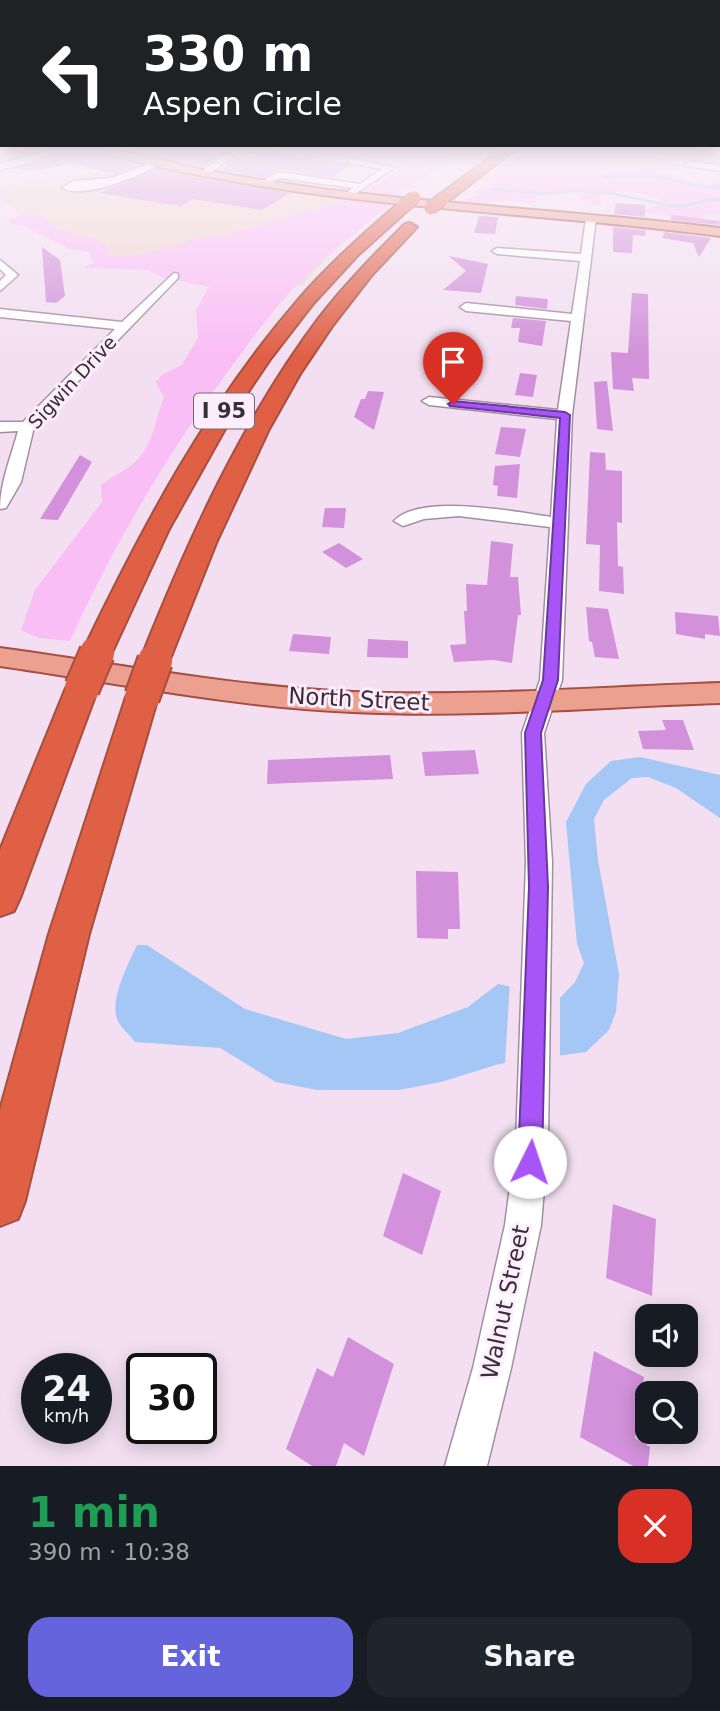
<!DOCTYPE html>
<meta charset="utf-8">
<style>
:root{--surface:#171b24;--page:#20242c;--text:#f1f3f6;--muted:#9ea1a6;--accent:#6564dd}
body{margin:0;font-family:"DejaVu Sans",sans-serif;background:var(--page);color:var(--text);height:100vh;display:flex;flex-direction:column;font-size:26px;white-space:nowrap}
*{box-sizing:border-box;margin:0}
p{font-size:23px;color:var(--muted)}
.icon{flex:none;width:38px;height:38px;fill:none;stroke:currentColor;stroke-width:2;stroke-linecap:round;stroke-linejoin:round}
.map{position:relative;height:1466px;overflow:hidden}
.side{display:flex;flex-direction:column;background:var(--surface);flex:1}
.side>*{flex:none}
.guide{position:absolute;left:0px;top:0px;width:721px;height:147px;box-shadow:0 4px 18px #0003;background:#202124;color:#fff;overflow:hidden}
.buttons{position:absolute;left:635px;top:1304px;display:grid;gap:14px}
.buttons a{display:grid;place-items:center;width:63px;height:63px;border-radius:14px;background:var(--surface);box-shadow:0 4px 18px #0003;font-size:35px}
.speed{position:absolute;left:21px;top:1353px;display:flex;gap:14px;font-size:35px;font-weight:700;text-align:center}
.speed>*{display:grid;place-content:center;width:91px;height:91px;border-radius:50%;background:var(--surface);box-shadow:0 4px 18px #0003;line-height:1}
.speed small{font-size:18px;font-weight:400}
.speed .limit{border:4px solid #111;border-radius:10px;background:#fff;color:#111}
.pin{position:absolute;display:grid;place-items:center;width:60px;height:60px;color:#fff;margin:-72px -30px;border-radius:50% 50% 50% 0;rotate:-45deg;box-shadow:0 0 7px #0007}
.pin .icon{rotate:45deg}
.me{position:absolute;width:77px;margin:-38px;rotate:4deg;stroke-linejoin:round;filter:drop-shadow(0 0 5px #0008)}
.turn{display:flex;align-items:center;gap:24px;height:147px;padding:0 28px;font-size:32px}
.turn .icon{width:91px;height:91px;stroke-width:2.5}
.turn b{display:block;font-size:49px;line-height:60px}
.round{display:grid;place-items:center;flex:none;width:74px;height:74px;border-radius:21px;background:var(--page)}
.head{display:flex;align-items:center;justify-content:space-between;height:119px;padding:0 28px}
h1{font-size:42px;font-weight:700;line-height:52px;color:#1e9e55}
.primary-button{display:flex;gap:14px;margin-top:auto;padding:14px 28px}
.primary-button a{flex:1;height:80px;border-radius:21px;background:var(--accent);color:#fff;font-size:28px;font-weight:700;line-height:80px;text-align:center}
.primary-button a+a{background:var(--page);color:var(--text)}
.map>svg:first-child{display:block}
</style>
<div class="map">
<svg width="720" height="1466" viewBox="0 0 720 1466">
<rect width="100%" height="100%" fill="#f3dff1"/>
<path fill="#efd6cf" d="M 142,164 L 171,172 L 389,204 L 330,255 L 302,285 L 111,266 L 0,200 L 0,188 Z"/>
<path fill="#fabef6" d="M 304,151 L 310,152 L 311,156 L 310,151 L 464,151 L 394,197 L 358,192 L 370,189 L 401,169 L 401,166 L 360,161 L 362,159 L 350,157 C 338,164 325,153 312,161 L 300,157 L 307,152 Z
M 525,151 L 652,154 L 682,166 L 671,172 L 676,179 L 709,185 L 720,183 L 720,215 L 704,214 L 706,217 L 694,219 L 644,212 L 643,210 L 652,208 L 663,201 C 646,193 616,187 599,197 L 602,204 L 596,205 L 579,197 L 588,192 L 570,190 L 541,194 L 536,198 L 537,202 C 525,203 513,200 502,201 C 485,202 474,205 456,202 L 479,195 L 475,191 L 480,188 L 498,191 L 485,180 C 499,171 511,158 525,151 Z
M 349,198 L 389,205 C 369,223 346,238 327,256 C 288,290 256,332 226,374 C 165,458 113,546 70,641 L 39,638 L 21,630 L 35,590 L 102,502 L 101,485 C 113,475 127,471 138,459 C 154,442 155,418 164,398 L 156,382 L 162,375 L 182,365 L 198,338 L 196,310 L 209,287 L 161,277 L 149,270 L 83,268 L 94,263 L 89,255 L 92,252 L 69,249 L 25,226 L 9,223 L 9,220 L 26,214 L 40,215 L 57,229 L 94,239 L 106,245 L 109,256 L 141,255 L 195,239 L 234,233 Z"/>
<path fill="#a4c7f5" d="M 640,757 L 720,775 L 720,818 L 676,788 L 648,777 L 632,778 L 604,800 L 594,819 L 598,860 L 619,974 L 616,1012 L 609,1030 L 586,1052 L 499,1064 L 441,1082 L 399,1090 L 317,1090 L 276,1082 L 220,1048 L 135,1042 C 130,1035 120,1027 117,1019 C 110,999 128,964 137,945 L 147,945 L 245,1009 L 346,1039 L 398,1033 L 468,1007 L 498,984 L 561,997 L 575,982 L 584,963 L 577,944 L 566,822 L 586,784 L 611,761 Z"/>
<path fill="#f3dff1" d="M 510,982 L 560,993 L 560,1057 L 505,1064 Z"/>
<g fill="none" stroke-linecap="round" stroke-linejoin="round">
<path stroke="#a4c7f5" stroke-width="2.5" d="M 356,151 L 359,151
M 374,151 L 424,166
M 604,177 L 654,176 L 700,187 L 720,187
M 491,189 L 547,194 L 572,191 L 606,192 L 671,206 L 685,206 L 710,199 L 720,200"/>
</g>
<path fill="#d291da" d="M 60,151 L 105,151 L 114,157 L 138,165 L 115,174 L 70,163 L 35,171 L 17,169 Z
M 134,151 L 226,151 L 226,152 L 202,167 Z
M 258,154 L 281,154 L 345,163 L 349,166 L 332,177 L 279,169 L 264,178 L 219,170 L 238,157 L 250,158 Z
M 156,169 L 209,180 L 290,193 L 262,210 L 193,199 L 181,206 L 99,193 Z
M 616,203 L 645,205 L 645,217 L 614,214 Z
M 672,215 L 720,221 L 720,223 L 719,225 L 670,220 Z
M 479,216 L 498,217 L 495,234 L 474,233 Z
M 613,227 L 645,230 L 646,236 L 633,235 L 632,253 L 613,252 Z
M 665,232 L 711,238 L 699,257 L 693,243 L 662,238 Z
M 42,247 L 60,260 L 65,296 L 56,303 L 46,302 Z
M 449,256 L 488,264 L 481,293 L 443,290 L 466,271 Z
M 632,293 L 648,294 L 649,379 L 632,378 L 634,391 L 613,389 L 611,352 L 628,353 Z
M 516,296 L 548,299 L 547,309 L 515,305 Z
M 513,318 L 546,321 L 542,346 L 518,342 L 520,328 L 511,328 Z
M 520,373 L 537,375 L 533,397 L 515,395 Z
M 607,381 L 613,431 L 597,429 L 594,382 Z
M 368,391 L 384,392 L 374,430 L 354,417 L 361,399 L 365,399 Z
M 501,427 L 526,429 L 520,457 L 495,454 Z
M 590,452 L 605,453 L 606,470 L 622,471 L 622,523 L 617,522 L 618,566 L 623,567 L 624,594 L 599,591 L 600,545 L 586,544 Z
M 80,455 L 92,462 L 58,520 L 40,519 Z
M 520,464 L 517,498 L 497,496 L 498,486 L 493,485 L 495,466 Z
M 325,508 L 346,508 L 344,528 L 322,527 Z
M 491,541 L 513,544 L 510,577 L 518,577 L 521,615 L 518,615 L 512,663 L 494,660 L 454,662 L 450,645 L 466,644 L 464,611 L 467,611 L 466,584 L 487,585 Z
M 339,543 L 363,559 L 346,568 L 322,552 Z
M 586,607 L 608,609 L 619,659 L 595,657 L 592,642 L 589,641 Z
M 675,612 L 718,616 L 720,636 L 705,634 L 705,639 L 676,634 Z
M 293,634 L 331,637 L 329,654 L 289,651 Z
M 368,639 L 408,641 L 408,658 L 367,657 Z
M 662,720 L 683,720 L 694,750 L 643,749 L 638,731 L 666,730 Z
M 475,750 L 479,774 L 425,776 L 422,752 Z
M 390,755 L 393,779 L 267,784 L 268,760 Z
M 416,871 L 458,872 L 460,929 L 448,929 L 448,939 L 417,938 Z
M 403,1173 L 441,1191 L 422,1255 L 383,1236 Z
M 613,1204 L 656,1219 L 652,1296 L 606,1278 Z
M 348,1337 L 394,1364 L 364,1456 L 344,1443 L 336,1466 L 312,1466 L 286,1449 L 317,1368 L 333,1377 Z
M 594,1351 L 644,1377 L 635,1438 L 650,1447 L 648,1466 L 633,1466 L 580,1437 Z"/>
<g fill="none" stroke-linecap="round" stroke-linejoin="round">
<g stroke="#a28fa0" stroke-width="3">
<path id="minor" d="M 45,151 L 57,151 L 25,164 L 0,170 L 0,164 Z
M 232,151 L 241,151 L 207,175 L 201,175 L 201,171 Z
M 350,158 L 394,168 L 349,198 L 344,195 L 353,188 L 280,178 L 265,185 L 261,182 L 279,172 L 360,184 L 382,169 L 347,163 Z
M 688,161 L 720,165 L 720,171 L 685,166 Z
M 153,162 L 160,164 C 140,176 83,200 62,188 L 73,181 L 111,178 Z
M 591,215 L 596,218 L 572,415 L 562,680 L 544,733 L 552,862 L 548,1141 L 541,1225 L 511,1368 L 487,1466 L 445,1466 L 473,1368 L 505,1225 L 516,1141 L 526,862 L 522,733 L 540,680 L 550,527 L 459,516 L 424,519 L 403,526 L 394,521 C 419,493 517,512 551,517 L 557,419 L 429,405 L 422,401 L 429,397 L 558,410 L 571,321 L 466,311 L 460,307 L 466,303 L 572,314 L 580,261 L 497,254 L 492,251 L 497,248 L 581,254 L 586,218 Z
M 0,260 L 18,275 L 0,291 L 0,281 L 6,275 L 0,269 Z
M 174,273 L 178,274 L 178,278 L 34,427 L 21,482 L 6,508 L 0,509 C 0,483 11,457 18,431 L 0,432 L 0,422 L 23,422 L 115,329 L 0,317 L 0,309 L 122,322 Z"/>
</g>
<g stroke="#a54f40" stroke-width="4">
<path id="major" d="M 107,151 C 134,151 159,160 185,166 C 230,176 276,182 322,189 C 454,206 588,212 720,228 L 720,236 C 550,214 378,209 209,177 C 188,173 122,161 107,151 Z
M 0,648 C 117,664 235,687 353,692 C 475,697 598,687 720,683 L 720,703 C 598,707 475,718 353,712 C 235,707 117,683 0,666 Z"/>
</g>
<g stroke="#a54f40" stroke-width="4">
<path id="highway" d="M 499,151 L 513,151 L 446,203 L 436,203 L 436,197 Z
M 404,202 L 409,203 L 409,209 L 358,255 L 312,305 L 271,358 L 235,411 L 169,529 L 108,661 L 97,664 L 86,661 L 82,653 C 142,528 207,405 299,299 C 329,264 364,233 399,203 Z
M 410,223 L 417,227 L 371,276 L 333,325 L 300,374 L 269,429 L 216,543 L 166,669 L 155,672 L 144,669 L 140,661 C 188,541 241,422 319,318 C 345,284 375,254 405,224 Z
M 82,676 L 93,680 L 98,688 L 20,898 L 14,911 L 0,916 L 0,850 L 66,688 L 71,680 Z
M 142,685 L 153,689 L 158,697 L 89,934 L 25,1201 L 18,1219 L 0,1226 L 0,1110 L 49,934 L 126,697 L 131,689 Z"/>
</g>
<path stroke="#a1929f" stroke-width="2" stroke-dasharray="2 2" stroke-linecap="butt" d="M 310,151 L 311,156 L 320,157
M 294,159 L 318,157
M 250,168 L 256,164 L 249,161 L 249,157 L 281,151"/>
<use href="#minor" fill="#fff" fill-rule="evenodd"/>
<use href="#major" fill="#eca090" fill-rule="evenodd"/>
<use href="#highway" fill="#e06046" fill-rule="evenodd"/>
<g stroke="#a54f40" stroke-width="15" stroke-linecap="butt">
<path id="highway-bridge-far1" d="M 404,206 L 414,198
M 431,208 L 441,200"/>
</g>
<g stroke="#a54f40" stroke-width="38" stroke-linecap="butt">
<path id="highway-bridge" d="M 82,688 L 97,653
M 142,697 L 155,661"/>
</g>
<use href="#highway-bridge-far1" stroke="#e06046" stroke-width="13"/>
<use href="#highway-bridge" stroke="#e06046" stroke-width="34"/>
</g>
<linearGradient id="sky" x2="0" y2="1"><stop stop-color="#8dbced"/><stop offset="0.42" stop-color="#faf1f9"/><stop offset="1" stop-color="#faf1f9" stop-opacity="0"/></linearGradient>
<rect width="720" height="356" fill="url(#sky)"/>
<path fill="#a855f7" stroke="#6d37a1" stroke-width="2" d="M 453,401 L 565,412 L 570,415 L 558,680 L 541,733 L 548,887 L 542,1162 L 538,1170 L 530,1174 L 522,1170 L 518,1162 L 529,887 L 525,733 L 543,680 L 560,418 L 450,406 L 448,404 Z"/>
<g text-anchor="middle" dominant-baseline="central" stroke-width="6" stroke-linejoin="round" paint-order="stroke">
<g font-size="19" fill="#372f36" stroke="#feedfc">
<text transform="translate(72 382) rotate(-47)">Sigwin Drive</text>
</g>
<rect fill="#feedfc" stroke="#736871" stroke-width="2" x="194" y="393.5" width="60" height="35" rx="5"/>
<g font-size="21" font-weight="bold" fill="#372f36">
<text x="224" y="411">I 95</text>
</g>
<g font-size="23" fill="#372f36" stroke="#feedfc">
<text transform="translate(359 699) rotate(3)">North Street</text>
<text transform="translate(505 1302) rotate(-78)">Walnut Street</text>
</g>
</g>
</svg>
<div class="buttons">
<a><svg class="icon" aria-label="sound" viewBox="0 0 24 24"><path d="M4 9h4l5-4v14l-5-4H4zM17 9q2 3 0 6"/></svg></a>
<a><svg class="icon" aria-label="search" viewBox="0 0 24 24"><circle cx="10" cy="10" r="6"/><path d="M15 15l6 6"/></svg></a>
</div>
<div class="speed"><div>24<small>km/h</small></div><div class="limit">30</div></div>
<div class="pin" style="left:453px;top:404px;background:#d93025"><svg class="icon" aria-label="arrive" viewBox="0 0 24 24"><path d="M6 21V4h12l-3 4 3 4H6"/></svg></div>
<svg class="me" style="left:530px;top:1162px" viewBox="-20 -20 40 40"><circle r="19" fill="#fff"/><path d="M0-13L10 11 0 6-10 11z" fill="#a855f7"/></svg>
<div class="guide">
<div class="turn"><svg class="icon" aria-label="left" viewBox="0 0 24 24"><path d="M17 20v-9H6M10 6l-5 5 5 5"/></svg><div><b>330 m</b>Aspen Circle</div></div>
</div>
</div>
<section class="side">
<div class="head"><div><h1>1 min</h1><p>390 m · 10:38</p></div><a class="round" style="background:#d93025;color:#fff"><svg class="icon" aria-label="close" viewBox="0 0 24 24"><path d="M6 6l12 12M18 6L6 18"/></svg></a></div>
<div class="primary-button"><a>Exit</a><a>Share</a></div>
</section>
